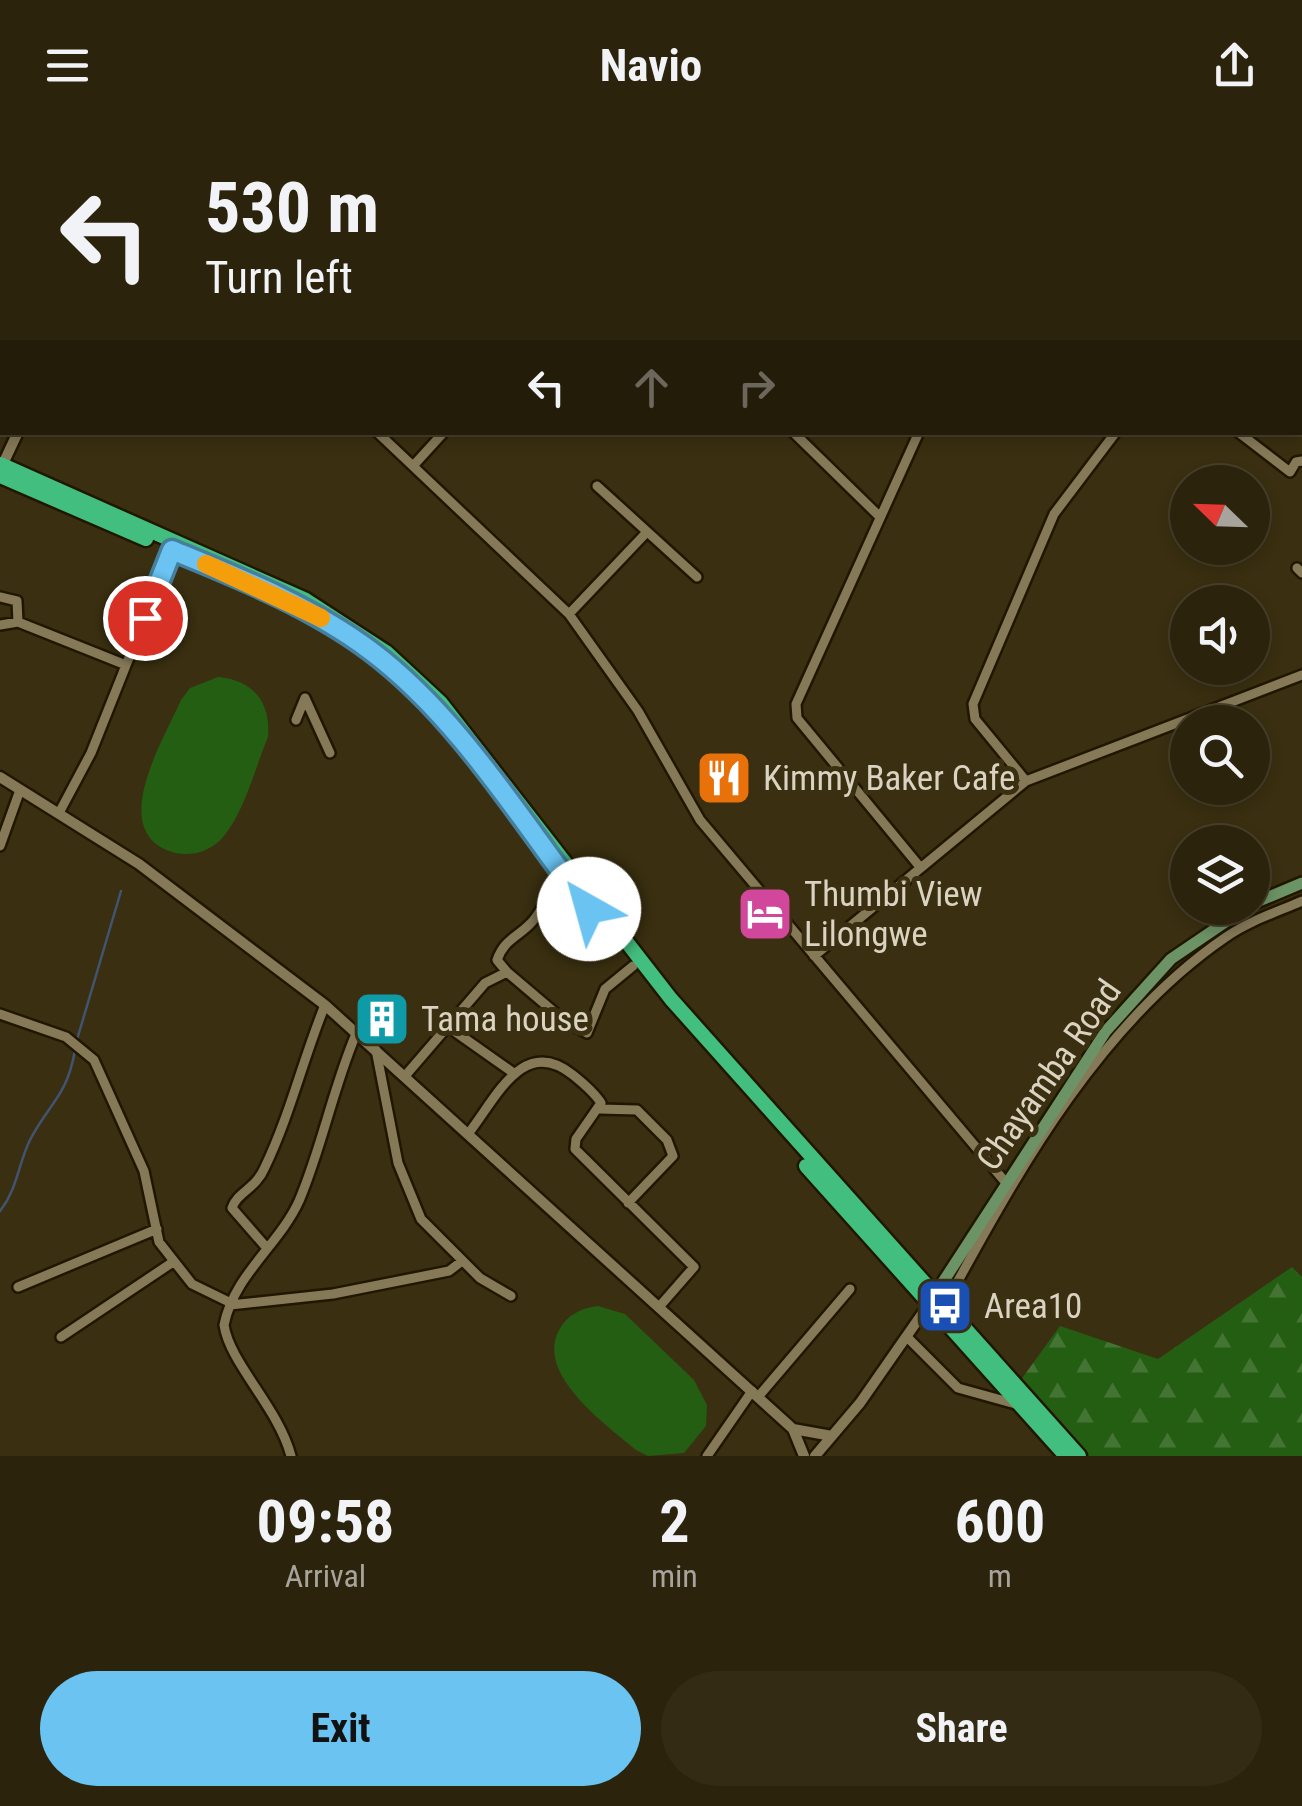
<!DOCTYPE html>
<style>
:root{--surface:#2c230c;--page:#342b15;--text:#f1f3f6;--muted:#a6a49d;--line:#48402d;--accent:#6ac3f1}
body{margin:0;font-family:"Roboto Condensed",sans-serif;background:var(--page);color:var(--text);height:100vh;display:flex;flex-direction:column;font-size:38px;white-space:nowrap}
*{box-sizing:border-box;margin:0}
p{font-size:32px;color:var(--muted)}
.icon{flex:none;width:55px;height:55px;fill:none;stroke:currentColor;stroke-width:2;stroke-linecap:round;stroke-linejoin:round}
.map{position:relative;height:1326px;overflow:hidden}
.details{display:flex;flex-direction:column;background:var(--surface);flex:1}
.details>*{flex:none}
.hud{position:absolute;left:0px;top:0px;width:1302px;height:305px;box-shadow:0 5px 15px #0003,0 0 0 2px var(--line);background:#2c230c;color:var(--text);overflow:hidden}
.needle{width:65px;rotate:293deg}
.fabs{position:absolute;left:1170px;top:335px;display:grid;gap:20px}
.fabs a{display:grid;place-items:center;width:100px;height:100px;border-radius:50%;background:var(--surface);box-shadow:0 5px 15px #0003,0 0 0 2px var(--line);font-size:50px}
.pin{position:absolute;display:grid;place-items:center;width:85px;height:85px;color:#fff;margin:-42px;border:5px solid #fff;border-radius:50%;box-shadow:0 2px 10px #0007}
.me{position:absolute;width:110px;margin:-55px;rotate:322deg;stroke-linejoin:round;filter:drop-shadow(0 0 8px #0008)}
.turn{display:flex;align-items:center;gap:35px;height:210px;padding:0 40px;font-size:45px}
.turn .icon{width:130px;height:130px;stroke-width:2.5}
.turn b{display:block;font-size:70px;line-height:85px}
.lanes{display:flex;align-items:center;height:95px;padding:0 40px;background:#0003;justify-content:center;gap:50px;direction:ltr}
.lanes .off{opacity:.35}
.eta{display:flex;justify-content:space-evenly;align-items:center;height:170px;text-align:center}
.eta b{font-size:60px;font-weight:700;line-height:70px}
.primary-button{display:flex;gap:20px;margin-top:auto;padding:20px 40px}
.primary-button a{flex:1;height:115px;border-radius:60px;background:var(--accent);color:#111;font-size:40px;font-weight:700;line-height:115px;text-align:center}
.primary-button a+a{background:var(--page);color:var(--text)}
header{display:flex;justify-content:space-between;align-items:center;height:130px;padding:0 40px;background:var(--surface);font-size:45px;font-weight:700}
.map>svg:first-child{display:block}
</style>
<header><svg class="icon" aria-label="menu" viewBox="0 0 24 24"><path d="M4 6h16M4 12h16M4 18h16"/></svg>Navio<svg class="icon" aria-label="share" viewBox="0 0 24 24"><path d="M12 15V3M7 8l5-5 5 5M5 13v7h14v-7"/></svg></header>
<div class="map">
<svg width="1302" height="1326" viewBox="0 0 1302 1326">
<defs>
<pattern id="forest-firs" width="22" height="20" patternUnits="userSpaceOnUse" patternTransform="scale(2.5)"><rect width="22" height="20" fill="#245e12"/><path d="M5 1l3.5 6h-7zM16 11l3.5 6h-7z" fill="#437433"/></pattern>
</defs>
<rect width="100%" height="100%" fill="#3a2f10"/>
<path fill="url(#forest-firs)" d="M 1292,1137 L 1302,1147 L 1302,1326 L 1082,1326 L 1020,1251 L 1060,1196 L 1158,1229 Z"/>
<path fill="#245e12" d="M 218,547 C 253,550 271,572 268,607 C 255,638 245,680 224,706 C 213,720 193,727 176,723 C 104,705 164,609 181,570 L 190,558 Z
M 598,1176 L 625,1184 L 694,1250 L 707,1275 L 706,1296 L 684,1323 L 648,1326 L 636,1320 C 607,1295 535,1245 559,1200 C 567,1185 581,1178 598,1176 Z"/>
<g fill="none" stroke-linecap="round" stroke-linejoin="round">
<path stroke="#415472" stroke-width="2.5" d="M 76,913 L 121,761
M 0,1081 C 18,1058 18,1034 30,1010 C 49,973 67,967 75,920"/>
<g stroke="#211700" stroke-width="14">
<path id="minor" d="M 239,0 L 245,2
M 815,0 L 820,2
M 991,0 L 995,2
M 1297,0 L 1302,4
M 492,2 L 492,0
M 637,2 L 638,0
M 845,2 L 846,0
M 1185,2 L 1186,0
M 1300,63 L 1302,60
M 0,265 L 2,266
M 377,302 L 569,484 L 638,581 L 700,690 L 1007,1054
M 793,302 L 880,387
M 919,302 L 796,574 L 797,588 L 920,737
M 1238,302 L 1290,342 L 1296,332 L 1302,331
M 413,336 L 444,302
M 597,356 L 697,447
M 1297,438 L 1302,443
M 0,467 L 17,471 L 18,492
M 569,484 L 647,402
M 0,495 L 18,492 L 126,535
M 296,590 L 305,568 L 330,623
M 1026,651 L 975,589 L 973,574 L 1054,384 L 1116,302
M 59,683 L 91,623 L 172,420
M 0,716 L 20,660
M 814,826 L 1026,651 L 1302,545
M 507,842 L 497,830 C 504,810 516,808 530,794 C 545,779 546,761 567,750
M 0,884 L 66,907 L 94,930 L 144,1041 L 159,1112 L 192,1154 L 231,1173
M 447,896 L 515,944
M 376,920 L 398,1033 L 421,1089 L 480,1148 L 511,1166
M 405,946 L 485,853 L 507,842 L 566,892 L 587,903 L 605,859 L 633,836
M 600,979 L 637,980 L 667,1010 L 673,1026 L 628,1073
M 468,1004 C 497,967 523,905 573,945 C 583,953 594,962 601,973 L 576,1009 L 575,1019 L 694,1137 L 659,1177
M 266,1117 L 232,1078 C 237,1062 256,1059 265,1037 C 290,985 303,929 325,875
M 18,1157 L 157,1099
M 953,1160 C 1023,1032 1103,891 1226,807 C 1249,791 1277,782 1302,771
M 230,1175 L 333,1164 L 449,1141 L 462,1131
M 61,1207 L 173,1132
M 908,1208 L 958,1258 L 1019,1275
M 758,1267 L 850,1159
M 291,1326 C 278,1277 230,1234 224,1195 C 234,1145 279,1115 299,1071 C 322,1017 333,958 356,904
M 707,1326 L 752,1261"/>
</g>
<g stroke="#211700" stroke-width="15">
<path id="tertiary" d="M 254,2 L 256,0
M 1,338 L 18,302
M 0,647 L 139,734 L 325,875 L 793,1299 L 804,1326
M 793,1299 L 832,1306
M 815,1326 L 860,1273 L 929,1174"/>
</g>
<g stroke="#211700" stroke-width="16">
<path id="secondary" d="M 1252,774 L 1302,753
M 930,1172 L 1106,901 L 1171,829 L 1246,778"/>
</g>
<g stroke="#211700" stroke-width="19">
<path id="trunk" d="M 0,334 L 306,470 L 386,522 L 441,573 L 671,869 L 1079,1326
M 0,346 L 146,409
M 203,433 L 257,457
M 390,537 L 457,607 L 531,703
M 806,1036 L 1066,1326"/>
</g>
<use href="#minor" stroke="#857958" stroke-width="9"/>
<use href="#tertiary" stroke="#857958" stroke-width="10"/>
<use href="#secondary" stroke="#6c9366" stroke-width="11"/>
<use href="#trunk" stroke="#42be7e" stroke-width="14"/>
</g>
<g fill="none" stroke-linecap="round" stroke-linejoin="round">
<g stroke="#457f9d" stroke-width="25">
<path id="route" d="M 145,488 L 172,420 C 240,448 311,476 371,521 C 459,587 522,692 589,779"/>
</g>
<use href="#route" stroke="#6ac3f1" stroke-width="18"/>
<path stroke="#f59e0b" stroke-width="18" d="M 206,434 L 321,488"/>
</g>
<defs>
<g id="restaurant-square" transform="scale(2.875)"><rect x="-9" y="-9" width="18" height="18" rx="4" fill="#e8710a" stroke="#3a2f10"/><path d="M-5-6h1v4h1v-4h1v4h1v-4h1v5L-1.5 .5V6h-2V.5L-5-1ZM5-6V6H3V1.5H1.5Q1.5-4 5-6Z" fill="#fff"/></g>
<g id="hotel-square" transform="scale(2.875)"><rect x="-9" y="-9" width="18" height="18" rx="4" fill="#d1479c" stroke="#3a2f10"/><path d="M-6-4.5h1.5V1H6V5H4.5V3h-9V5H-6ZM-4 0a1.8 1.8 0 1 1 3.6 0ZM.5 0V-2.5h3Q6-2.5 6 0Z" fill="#fff"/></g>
<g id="building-square" transform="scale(2.875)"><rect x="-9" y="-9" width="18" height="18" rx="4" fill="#0f9aa8" stroke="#3a2f10"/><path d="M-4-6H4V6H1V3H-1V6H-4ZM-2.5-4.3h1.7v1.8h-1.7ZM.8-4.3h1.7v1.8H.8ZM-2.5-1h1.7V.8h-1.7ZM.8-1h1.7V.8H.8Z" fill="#fff"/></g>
<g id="bus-square" transform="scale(2.875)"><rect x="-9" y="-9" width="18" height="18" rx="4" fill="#1a4fb4" stroke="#3a2f10"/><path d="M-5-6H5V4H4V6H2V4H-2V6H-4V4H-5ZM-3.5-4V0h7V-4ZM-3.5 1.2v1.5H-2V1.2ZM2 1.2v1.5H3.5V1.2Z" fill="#fff"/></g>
</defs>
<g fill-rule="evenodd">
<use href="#restaurant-square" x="724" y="648"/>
<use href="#hotel-square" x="765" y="784"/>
<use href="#building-square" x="382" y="889"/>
<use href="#bus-square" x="945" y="1176"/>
</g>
<g text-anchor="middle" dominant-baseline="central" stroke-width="10" stroke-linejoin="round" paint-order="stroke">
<g font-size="35" fill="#dad3c2" stroke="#3a2f10" text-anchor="start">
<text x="763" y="648">Kimmy Baker Cafe</text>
<text x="804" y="764">Thumbi View<tspan x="804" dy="40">Lilongwe</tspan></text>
<text x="421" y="889">Tama house</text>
<text x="984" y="1176">Area10</text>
</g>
<g font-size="35" fill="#dad3c2" stroke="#3a2f10">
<text transform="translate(1049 945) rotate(-55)">Chayamba Road</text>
</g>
</g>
</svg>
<div class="fabs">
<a><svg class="needle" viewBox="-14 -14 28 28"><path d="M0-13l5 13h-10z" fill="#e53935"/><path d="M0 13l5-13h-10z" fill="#a6a49d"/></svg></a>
<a><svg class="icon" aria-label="sound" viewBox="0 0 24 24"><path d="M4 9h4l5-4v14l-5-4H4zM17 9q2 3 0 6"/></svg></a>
<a><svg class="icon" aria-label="search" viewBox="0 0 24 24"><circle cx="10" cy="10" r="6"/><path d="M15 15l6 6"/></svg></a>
<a><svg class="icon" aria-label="layers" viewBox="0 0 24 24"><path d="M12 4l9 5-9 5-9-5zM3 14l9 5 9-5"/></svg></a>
</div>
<div class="pin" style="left:145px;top:488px;background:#d93025"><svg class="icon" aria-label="arrive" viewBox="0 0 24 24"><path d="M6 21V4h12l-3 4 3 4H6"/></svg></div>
<svg class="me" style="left:589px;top:779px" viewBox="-20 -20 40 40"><circle r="19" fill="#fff"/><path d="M0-13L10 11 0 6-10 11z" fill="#6ac3f1"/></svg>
<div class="hud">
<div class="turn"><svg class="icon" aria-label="left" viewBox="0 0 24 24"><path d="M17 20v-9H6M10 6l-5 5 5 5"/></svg><div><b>530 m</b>Turn left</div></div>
<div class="lanes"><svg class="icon" aria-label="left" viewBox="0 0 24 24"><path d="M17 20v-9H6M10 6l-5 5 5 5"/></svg><svg class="icon off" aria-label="ahead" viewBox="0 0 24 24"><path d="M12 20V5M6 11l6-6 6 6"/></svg><svg class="icon off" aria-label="right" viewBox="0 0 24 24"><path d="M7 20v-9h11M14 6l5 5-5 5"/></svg></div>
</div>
</div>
<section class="details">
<div class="eta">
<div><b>09:58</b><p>Arrival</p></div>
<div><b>2</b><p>min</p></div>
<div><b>600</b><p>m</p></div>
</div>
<div class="primary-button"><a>Exit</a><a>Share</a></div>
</section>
